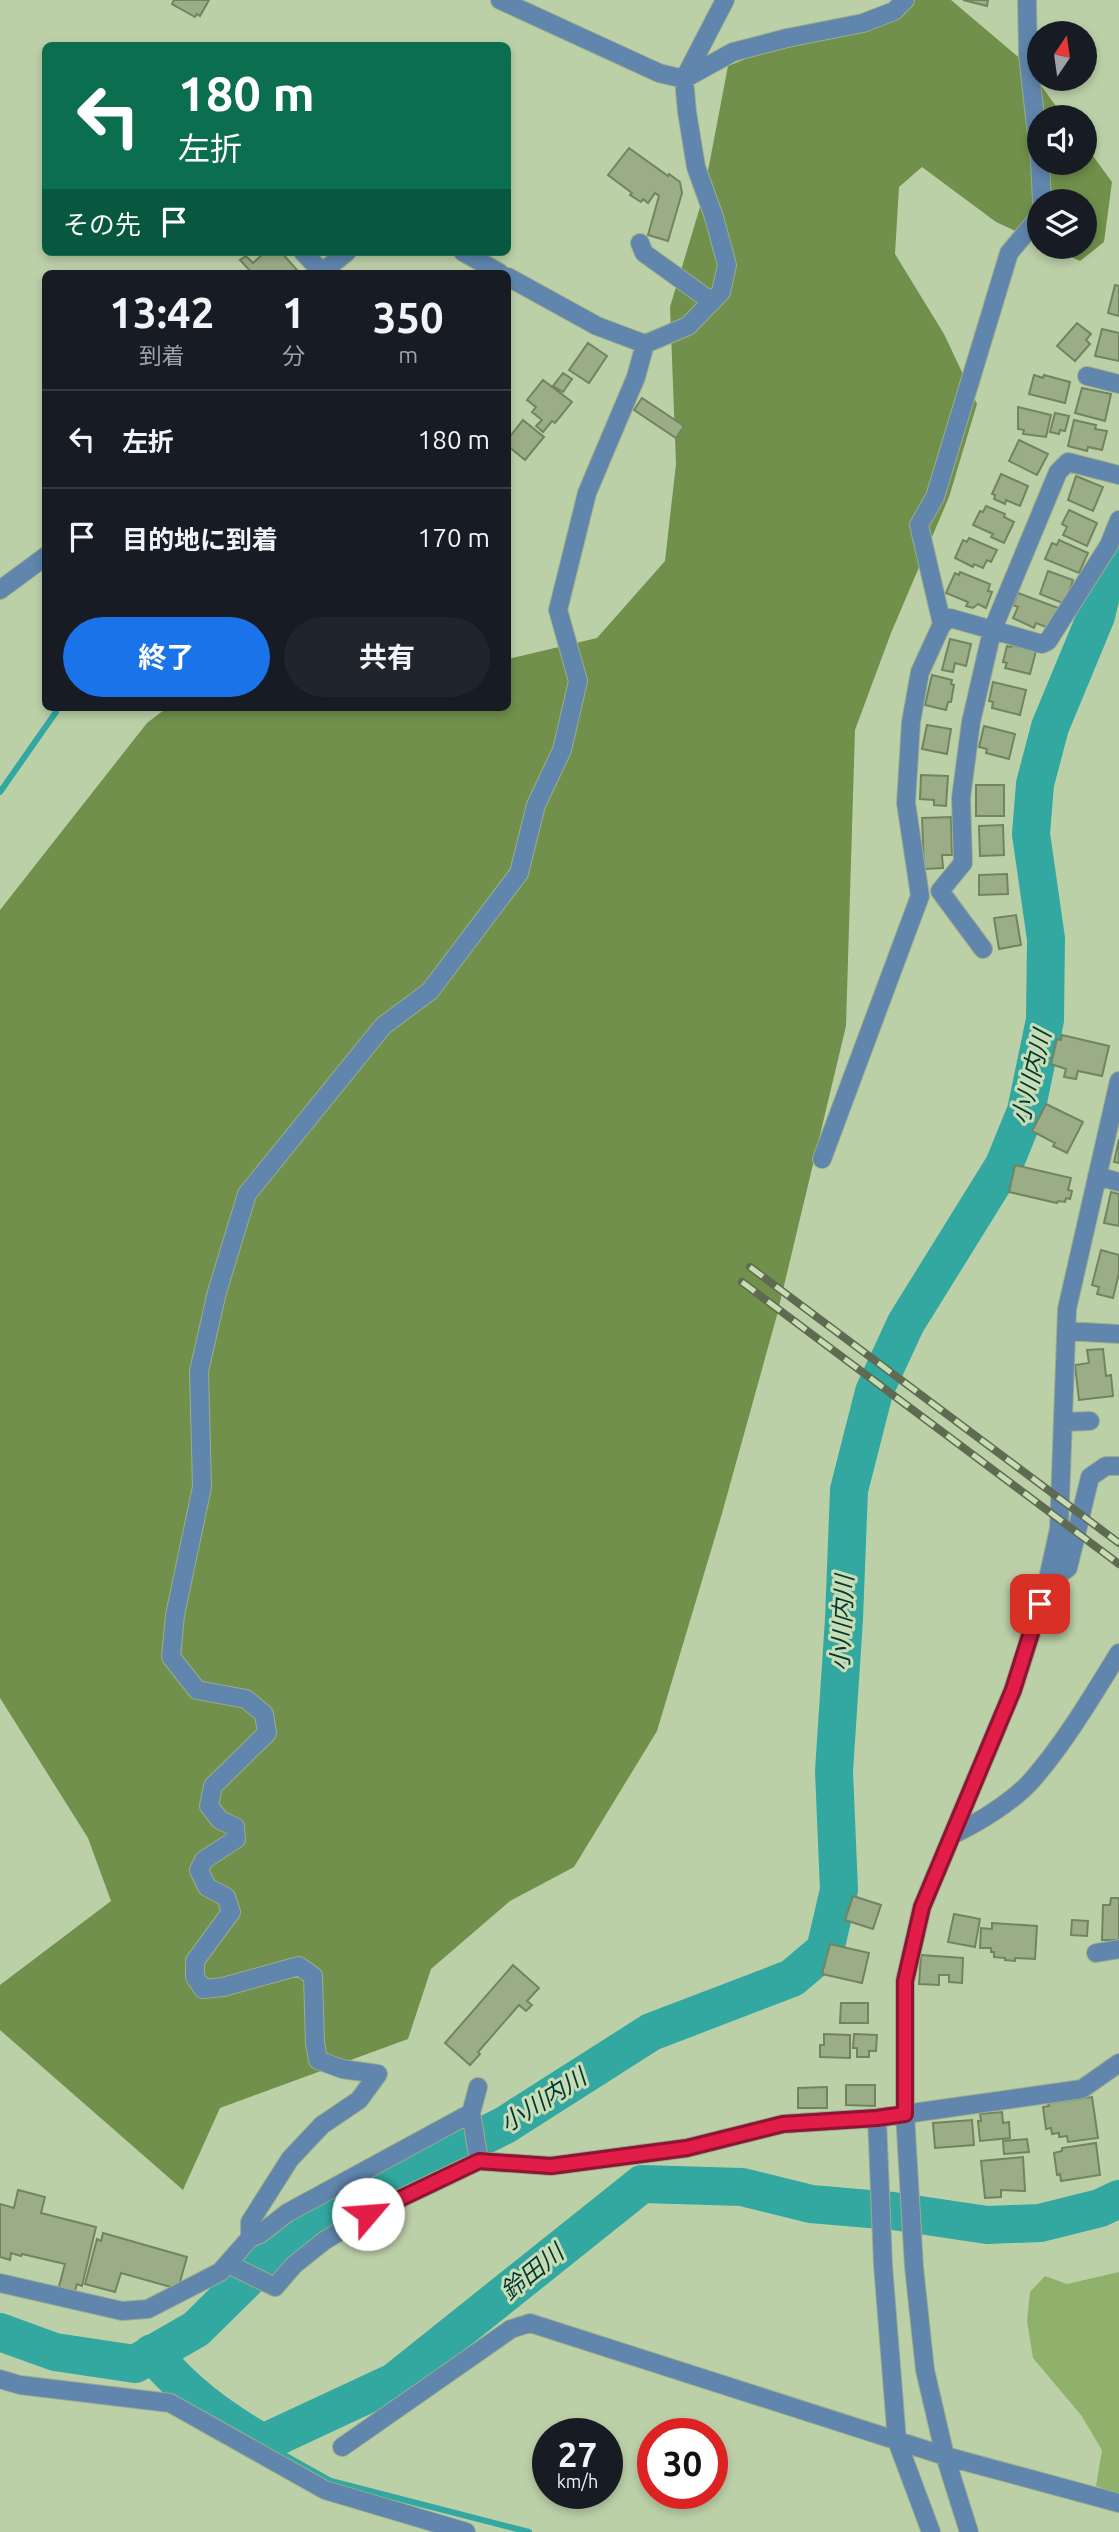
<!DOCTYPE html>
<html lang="ja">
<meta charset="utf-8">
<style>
:root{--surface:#171b24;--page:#20242c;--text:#f1f3f6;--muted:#9ea1a6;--line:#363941;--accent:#1a73e8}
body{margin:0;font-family:Ubuntu,"Noto Sans JP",sans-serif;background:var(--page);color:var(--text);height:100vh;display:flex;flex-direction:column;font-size:26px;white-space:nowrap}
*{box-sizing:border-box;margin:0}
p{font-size:23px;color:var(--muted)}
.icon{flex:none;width:38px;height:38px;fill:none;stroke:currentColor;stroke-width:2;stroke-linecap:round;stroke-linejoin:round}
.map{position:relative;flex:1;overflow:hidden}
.side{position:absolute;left:42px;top:270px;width:469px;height:441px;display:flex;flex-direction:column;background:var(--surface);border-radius:10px;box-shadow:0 4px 10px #0003}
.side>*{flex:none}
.hud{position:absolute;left:42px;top:42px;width:469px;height:214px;border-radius:10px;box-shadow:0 4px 10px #0003;background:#0b6e4f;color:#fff;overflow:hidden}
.needle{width:46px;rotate:13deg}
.tools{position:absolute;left:1027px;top:21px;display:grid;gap:14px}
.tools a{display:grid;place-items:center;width:70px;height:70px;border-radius:50%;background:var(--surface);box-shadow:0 4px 10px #0003;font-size:35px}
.speed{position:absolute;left:532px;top:2418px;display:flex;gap:14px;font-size:35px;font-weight:700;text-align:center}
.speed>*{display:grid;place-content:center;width:91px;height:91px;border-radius:50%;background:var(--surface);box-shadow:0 4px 10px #0003;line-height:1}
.speed small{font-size:18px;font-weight:400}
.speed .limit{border:10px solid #d22;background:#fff;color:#111}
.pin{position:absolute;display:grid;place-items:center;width:60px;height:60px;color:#fff;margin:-30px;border-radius:14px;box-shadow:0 4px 10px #0006}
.me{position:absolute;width:77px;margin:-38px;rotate:63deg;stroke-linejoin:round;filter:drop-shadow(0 0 5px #0008)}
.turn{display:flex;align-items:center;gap:24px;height:147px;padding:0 21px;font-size:32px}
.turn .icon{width:91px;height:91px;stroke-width:2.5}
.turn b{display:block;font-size:49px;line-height:60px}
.then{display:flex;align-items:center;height:66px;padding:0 21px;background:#0003;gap:14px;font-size:26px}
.eta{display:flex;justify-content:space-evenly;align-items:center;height:119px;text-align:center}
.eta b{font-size:42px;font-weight:700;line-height:49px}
.cta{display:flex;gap:14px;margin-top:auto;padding:14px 21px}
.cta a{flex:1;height:80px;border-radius:42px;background:var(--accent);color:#fff;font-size:28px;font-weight:700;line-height:80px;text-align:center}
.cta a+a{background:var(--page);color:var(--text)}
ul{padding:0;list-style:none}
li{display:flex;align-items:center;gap:21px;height:98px;padding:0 21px;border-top:2px solid var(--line)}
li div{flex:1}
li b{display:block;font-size:26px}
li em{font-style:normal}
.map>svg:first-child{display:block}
</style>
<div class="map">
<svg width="1119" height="2532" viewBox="0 0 1119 2532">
<rect width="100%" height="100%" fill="#bcd0a8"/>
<path fill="#90b16c" d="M 1119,2272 L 1119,2494 L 1096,2486 L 1102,2450 L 1081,2415 L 1033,2358 L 1027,2321 L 1030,2292 L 1045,2276 L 1067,2284 Z"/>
<path fill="#70904b" d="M 911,0 L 951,0 L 1023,61 L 1064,117 L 1040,117 L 1040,163 L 1085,163 L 1085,145 L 1112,182 L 1104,242 L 1080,261 L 1049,247 L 1085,247 L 1085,201 L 1040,201 L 1039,242 L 996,222 L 922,167 L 899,187 L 895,254 L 944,334 L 977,404 L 949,497 L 891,633 L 855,730 L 846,1026 L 777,1315 L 721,1517 L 657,1731 L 574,1867 L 510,1901 L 431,1969 L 408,2039 L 220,2108 L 183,2190 L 0,2030 L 0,1985 L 111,1901 L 88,1838 L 0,1698 L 0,910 L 147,723 L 168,707 L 508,707 L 508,659 L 597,638 L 665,561 L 676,464 L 670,307 L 703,197 L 728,66 L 825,27 Z"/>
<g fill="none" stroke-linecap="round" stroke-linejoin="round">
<path stroke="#32a8a1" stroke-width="6" d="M 0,792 L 56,712 L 57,707
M 263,2443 L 331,2481 L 529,2532"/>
<path stroke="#32a8a1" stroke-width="38" d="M 0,2332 L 55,2352 L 135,2364 L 196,2329 L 282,2244 L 320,2219 L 505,2125 L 651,2032 L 792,1978 L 825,1950 L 839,1890 L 834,1771 L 844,1619 L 849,1490 L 874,1392 L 906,1323 L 1004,1165 L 1026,1111 L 1045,1020 L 1046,939 L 1031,834 L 1035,784 L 1050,727 L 1096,616 L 1101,595 L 1119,565
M 152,2353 C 185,2392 218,2417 263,2443 L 394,2382 L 642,2184 L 742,2187 L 811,2204 L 893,2211 L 987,2225 L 1040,2223 L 1100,2208 L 1119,2199"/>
</g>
<path fill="#9aad87" stroke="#72845f" stroke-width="2" d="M 174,0 L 209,0 L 200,16 L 197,14 L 195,17 L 172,4 Z
M 963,0 L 988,0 L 987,6 Z
M 629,148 L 668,176 L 669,174 L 680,182 L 682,193 L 668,241 L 648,235 L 659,196 L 655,193 L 648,203 L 643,199 L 641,202 L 630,195 L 632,193 L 608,175 Z
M 265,252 L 281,252 L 297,270 L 294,273 L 252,273 L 240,260 L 246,256 L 253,263 Z
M 1115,285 L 1119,286 L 1119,316 L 1108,313 Z
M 1077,323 L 1091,334 L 1086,340 L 1090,344 L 1075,361 L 1057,346 Z
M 1102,329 L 1119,333 L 1119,361 L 1095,356 Z
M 588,343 L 607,356 L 589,383 L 569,370 Z
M 563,373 L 572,379 L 563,392 L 553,386 Z
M 1034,375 L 1043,378 L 1044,375 L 1070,382 L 1065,403 L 1029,394 Z
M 543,380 L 572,402 L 555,423 L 552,421 L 543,432 L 536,426 L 542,420 L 532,412 L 536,407 L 527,400 Z
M 1082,388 L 1111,394 L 1105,421 L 1075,413 Z
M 642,398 L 684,426 L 676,438 L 634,410 Z
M 1018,407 L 1051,415 L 1046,437 L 1023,434 L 1024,430 L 1018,429 Z
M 1055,413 L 1069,416 L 1065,431 L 1060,430 L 1059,434 L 1050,432 Z
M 523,420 L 544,437 L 525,460 L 508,446 L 508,439 Z
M 1074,420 L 1096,425 L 1095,429 L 1107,431 L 1102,450 L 1088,447 L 1087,451 L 1068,446 Z
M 1019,440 L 1048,454 L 1037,475 L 1009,461 Z
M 1001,474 L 1028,486 L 1020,506 L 1006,500 L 1005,504 L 994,499 L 995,495 L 992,494 Z
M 1076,476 L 1103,487 L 1093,511 L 1068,500 Z
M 986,506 L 1005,514 L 1004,517 L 1014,522 L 1004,543 L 991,537 L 993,534 L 973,525 L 980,511 L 983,512 Z
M 1069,510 L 1097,523 L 1087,546 L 1063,535 L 1067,527 L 1062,524 Z
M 969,538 L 997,550 L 991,562 L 987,560 L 983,568 L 974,564 L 973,567 L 955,558 L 963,540 L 967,542 Z
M 1059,540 L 1088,553 L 1079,573 L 1045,559 L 1052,543 L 1057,545 Z
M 1048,571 L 1073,580 L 1065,604 L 1040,594 Z
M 960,572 L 990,584 L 988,591 L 992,592 L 986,608 L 978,604 L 973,608 L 966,606 L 968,602 L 946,593 L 955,573 L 959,575 Z
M 1018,593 L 1061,609 L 1049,628 L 1036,623 L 1034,628 L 1013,618 L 1018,607 L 1013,605 Z
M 950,639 L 971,644 L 966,666 L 955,663 L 953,672 L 942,670 Z
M 1011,645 L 1036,651 L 1030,674 L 1005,668 L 1007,663 L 1003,662 L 1007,646 L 1011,647 Z
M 932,675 L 952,680 L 951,684 L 954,685 L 951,702 L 948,702 L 946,710 L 925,705 Z
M 993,682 L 1026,690 L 1020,715 L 992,708 L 993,702 L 989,701 Z
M 927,725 L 951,729 L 947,754 L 922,749 Z
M 984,726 L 1015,734 L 1009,759 L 986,753 L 987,749 L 979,747 Z
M 921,775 L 948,776 L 946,806 L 934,805 L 934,800 L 920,799 Z
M 976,785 L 1004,785 L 1004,816 L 976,816 Z
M 951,817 L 952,855 L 942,855 L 943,868 L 924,869 L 922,818 Z
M 1003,825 L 1004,855 L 980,856 L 979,826 Z
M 1007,874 L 1008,894 L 979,895 L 979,875 Z
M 1016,915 L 1021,945 L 999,949 L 994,918 Z
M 1062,1035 L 1109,1046 L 1102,1076 L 1078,1071 L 1076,1079 L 1064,1077 L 1066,1069 L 1051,1064 L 1057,1039 L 1061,1040 Z
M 1046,1104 L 1083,1122 L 1067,1153 L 1053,1146 L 1055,1143 L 1032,1131 Z
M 1119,1139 L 1119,1163 L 1114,1162 Z
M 1015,1165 L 1071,1178 L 1068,1190 L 1072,1191 L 1070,1199 L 1066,1198 L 1065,1202 L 1058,1201 L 1057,1203 L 1009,1192 Z
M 1111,1192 L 1119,1194 L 1119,1226 L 1104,1223 Z
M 1101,1250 L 1119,1255 L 1119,1273 L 1113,1298 L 1097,1294 L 1099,1287 L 1092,1285 Z
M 1103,1349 L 1106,1376 L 1111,1375 L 1113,1396 L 1079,1400 L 1075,1365 L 1089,1363 L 1087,1350 Z
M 853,1896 L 881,1905 L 873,1929 L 845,1920 Z
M 1111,1898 L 1119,1898 L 1119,1940 L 1102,1940 L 1103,1905 L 1110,1905 Z
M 954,1914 L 980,1919 L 975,1947 L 948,1942 Z
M 1072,1920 L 1088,1921 L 1087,1936 L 1071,1935 Z
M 992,1923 L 1037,1926 L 1035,1959 L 1015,1958 L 1015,1961 L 1005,1960 L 1005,1958 L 994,1957 L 994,1952 L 991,1952 L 991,1948 L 980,1948 L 981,1928 L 992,1929 Z
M 830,1944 L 869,1953 L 862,1983 L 822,1974 Z
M 921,1955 L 963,1958 L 962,1983 L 949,1982 L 949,1975 L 939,1975 L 939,1985 L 919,1984 Z
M 513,1965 L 539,1988 L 527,2001 L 532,2005 L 526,2011 L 519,2005 L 478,2052 L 480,2054 L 470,2065 L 445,2043 Z
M 841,2003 L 868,2003 L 868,2023 L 840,2023 Z
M 824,2034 L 850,2035 L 850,2058 L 820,2057 L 820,2045 L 824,2045 Z
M 854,2034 L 877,2035 L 876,2051 L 869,2051 L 869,2057 L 857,2057 L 857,2048 L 853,2048 Z
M 846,2085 L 875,2085 L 875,2106 L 846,2105 Z
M 827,2087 L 827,2108 L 798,2108 L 798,2088 Z
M 1092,2097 L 1098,2138 L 1068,2142 L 1067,2136 L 1059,2137 L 1059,2133 L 1052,2134 L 1051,2128 L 1046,2129 L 1043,2107 L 1049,2106 L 1048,2103 Z
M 1002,2112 L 1003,2123 L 1009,2122 L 1010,2138 L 980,2141 L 978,2121 L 981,2121 L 980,2114 Z
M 972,2120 L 974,2145 L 935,2148 L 933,2123 Z
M 1027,2139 L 1029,2152 L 1004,2154 L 1003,2141 Z
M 1096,2143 L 1100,2175 L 1061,2181 L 1060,2174 L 1057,2175 L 1054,2153 L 1062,2151 L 1062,2148 Z
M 1023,2157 L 1025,2191 L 1001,2190 L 1001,2197 L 985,2198 L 981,2161 Z
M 18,2190 L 45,2197 L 41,2213 L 96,2227 L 82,2286 L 77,2284 L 74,2294 L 58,2290 L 65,2264 L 22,2254 L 21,2256 L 11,2253 L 10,2260 L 0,2257 L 0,2204 L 14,2208 Z
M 103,2233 L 187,2257 L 178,2289 L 121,2273 L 115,2292 L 85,2284 L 97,2239 L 101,2241 Z"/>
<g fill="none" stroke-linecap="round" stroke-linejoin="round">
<g stroke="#9cad8a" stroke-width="20">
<path id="minor" d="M 500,0 L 659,73 L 684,79 L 733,52 L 787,38 L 863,23 L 894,11 L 905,0
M 1027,0 L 1028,55 L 1040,162
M 1040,163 L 1042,201
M 640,243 L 644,253 L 712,302
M 303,252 L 321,271
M 463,252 L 500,273
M 321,273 L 347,252
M 508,277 L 597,326 L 645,344 L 688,326 L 721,292 L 727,265 L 714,217 L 696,167 L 687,112 L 684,79 L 725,0
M 1087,376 L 1119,384
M 0,590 L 46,556
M 942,624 L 919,525 L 935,497 L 1009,253 L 1039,217 L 1040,213
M 983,949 L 940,891 L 963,863 L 961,798 L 971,722 L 992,631 L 1058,472 L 1068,462 L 1119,475
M 822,1159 L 920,896 L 906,803 L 911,722 L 920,672 L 942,624 L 950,618 L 1042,644 L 1048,641 L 1109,545 L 1119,520
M 1097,1176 L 1119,1182
M 1066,1331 L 1119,1334
M 1064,1422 L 1090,1421
M 1047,1583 L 1068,1568 L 1090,1477 L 1106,1466 L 1119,1466
M 952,1835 C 978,1823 1014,1801 1033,1779 C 1066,1741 1092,1696 1119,1653
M 1096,1953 L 1119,1949
M 478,2087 L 471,2113 L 479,2161
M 877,2118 L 883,2265 L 897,2441 L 931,2532
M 250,2238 L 260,2234 L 287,2213 L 471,2113
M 228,2264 L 275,2287 L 294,2265 L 324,2241 L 368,2214 L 479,2161 L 551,2166 L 687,2148 L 783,2124 L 877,2118 L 1082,2089 L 1119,2063
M 0,2283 L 122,2311 L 148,2309 L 220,2272 L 250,2238 L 250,2222 L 290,2159 L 322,2125 L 359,2100 L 378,2074 L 342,2069 L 318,2060 L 315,2043 L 313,1976 L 299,1966 L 223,1987 L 203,1989 L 195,1977 L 195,1961 L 231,1912 L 226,1897 L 207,1887 L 199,1870 L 204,1860 L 236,1839 L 235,1827 L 220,1820 L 209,1806 L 213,1786 L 267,1733 L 264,1714 L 246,1699 L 197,1690 L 171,1657 L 175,1615 L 202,1487 L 199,1371 L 217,1292 L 247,1194 L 383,1026 L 430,991 L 519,873 L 536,805 L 562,750 L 578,681 L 558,610 L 587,493 L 636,377 L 645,344
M 0,2379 L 20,2385 L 170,2403 L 325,2490 L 466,2532
M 342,2447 L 511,2329 L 530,2323 L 945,2456 L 1119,2503
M 969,2532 L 945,2456 L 925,2370 L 914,2267 L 905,2114 L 905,1981 L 922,1907 L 1013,1690 L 1047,1583 L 1059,1529 L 1067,1309 L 1119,1081"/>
</g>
<use href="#minor" stroke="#6086ad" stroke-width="18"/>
<g stroke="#5e6b51" stroke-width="8">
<path id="rail" d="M 750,1267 L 1119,1543
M 742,1282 L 1119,1564"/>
</g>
<use href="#rail" stroke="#c9ddb5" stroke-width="5" stroke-dasharray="16" stroke-linecap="butt"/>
</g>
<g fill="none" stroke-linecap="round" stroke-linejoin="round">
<g stroke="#92132f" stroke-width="18">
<path id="route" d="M 368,2214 L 479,2161 L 551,2166 L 687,2148 L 783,2124 L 877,2118 L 905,2114 L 905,1981 L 922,1907 L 1013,1690 L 1040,1604"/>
</g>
<use href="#route" stroke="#e11d48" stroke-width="12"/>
</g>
<g text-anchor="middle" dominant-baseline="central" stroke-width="6" stroke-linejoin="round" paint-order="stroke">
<g font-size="24" font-style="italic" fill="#003734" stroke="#c9ddb5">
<text transform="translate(1031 1077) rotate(-76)">小川内川</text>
<text transform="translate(842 1623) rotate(-87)">小川内川</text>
<text transform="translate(543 2100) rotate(-32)">小川内川</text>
<text transform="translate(532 2272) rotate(-39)">鈴田川</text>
</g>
</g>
</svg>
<div class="tools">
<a><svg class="needle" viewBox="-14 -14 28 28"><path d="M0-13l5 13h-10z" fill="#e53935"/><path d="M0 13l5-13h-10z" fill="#9ea1a6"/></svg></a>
<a><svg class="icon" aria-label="sound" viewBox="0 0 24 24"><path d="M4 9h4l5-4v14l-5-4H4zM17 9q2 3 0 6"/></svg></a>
<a><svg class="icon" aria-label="layers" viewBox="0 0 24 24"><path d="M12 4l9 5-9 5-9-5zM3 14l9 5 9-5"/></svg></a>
</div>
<div class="speed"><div>27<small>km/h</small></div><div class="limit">30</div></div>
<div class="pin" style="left:1040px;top:1604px;background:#d93025"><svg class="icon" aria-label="arrive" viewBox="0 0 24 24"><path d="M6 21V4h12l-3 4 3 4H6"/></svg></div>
<svg class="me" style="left:368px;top:2214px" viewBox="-20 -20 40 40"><circle r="19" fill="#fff"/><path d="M0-13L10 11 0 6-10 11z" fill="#e11d48"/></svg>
<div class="hud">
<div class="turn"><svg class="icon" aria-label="left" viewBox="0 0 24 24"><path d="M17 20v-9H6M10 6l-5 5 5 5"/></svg><div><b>180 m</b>左折</div></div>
<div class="then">その先<svg class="icon" aria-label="arrive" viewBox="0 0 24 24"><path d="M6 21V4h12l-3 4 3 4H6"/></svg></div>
</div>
<section class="side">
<div class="eta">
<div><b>13:42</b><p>到着</p></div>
<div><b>1</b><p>分</p></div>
<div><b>350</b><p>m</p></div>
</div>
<ul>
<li><svg class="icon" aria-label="left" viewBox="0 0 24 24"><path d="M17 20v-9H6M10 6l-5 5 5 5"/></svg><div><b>左折</b></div><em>180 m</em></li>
<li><svg class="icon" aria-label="arrive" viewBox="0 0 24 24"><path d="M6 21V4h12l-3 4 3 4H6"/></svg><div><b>目的地に到着</b></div><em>170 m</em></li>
</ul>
<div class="cta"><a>終了</a><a>共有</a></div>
</section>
</div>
